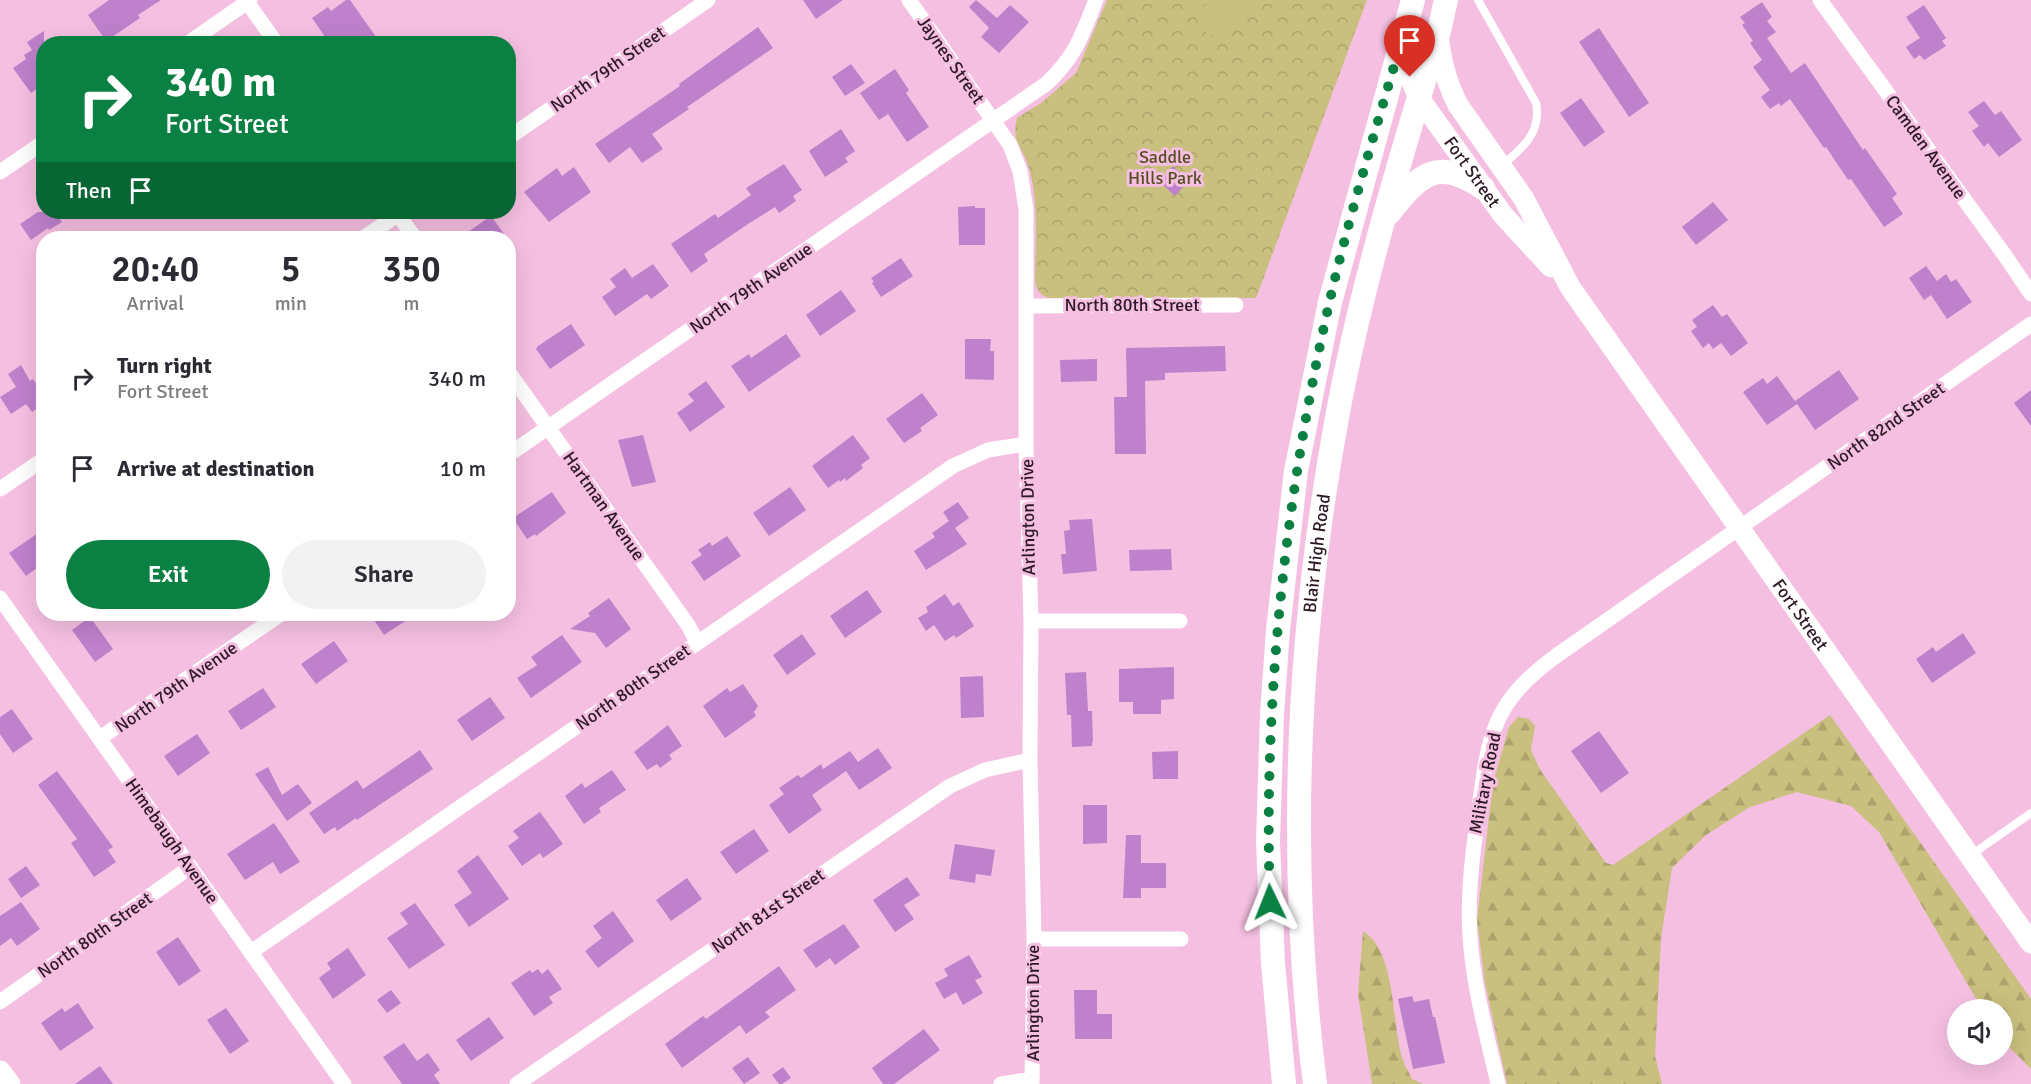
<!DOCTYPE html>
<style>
:root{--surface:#fff;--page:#f2f2f3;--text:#2b2b33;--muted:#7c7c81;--accent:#0b8043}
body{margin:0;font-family:Signika,sans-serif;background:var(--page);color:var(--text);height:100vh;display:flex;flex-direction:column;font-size:22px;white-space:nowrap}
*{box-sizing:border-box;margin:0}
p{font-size:20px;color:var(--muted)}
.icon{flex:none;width:33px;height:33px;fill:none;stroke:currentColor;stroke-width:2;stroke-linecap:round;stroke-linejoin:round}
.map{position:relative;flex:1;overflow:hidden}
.side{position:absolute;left:36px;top:231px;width:480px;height:390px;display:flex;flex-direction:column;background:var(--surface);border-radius:24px;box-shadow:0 6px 24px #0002}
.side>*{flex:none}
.banner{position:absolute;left:36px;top:36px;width:480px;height:183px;border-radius:24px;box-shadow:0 6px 24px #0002;background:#0b8043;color:#fff;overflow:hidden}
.tools{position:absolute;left:1947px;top:999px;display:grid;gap:12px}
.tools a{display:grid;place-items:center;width:66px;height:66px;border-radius:50%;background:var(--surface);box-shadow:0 6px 24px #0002;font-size:30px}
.pin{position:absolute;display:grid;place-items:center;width:51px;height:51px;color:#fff;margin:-62px -26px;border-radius:50% 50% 50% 0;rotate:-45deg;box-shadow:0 0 6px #0007}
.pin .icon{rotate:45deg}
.me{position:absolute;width:66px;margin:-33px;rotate:358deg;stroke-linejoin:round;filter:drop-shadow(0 0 4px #0008)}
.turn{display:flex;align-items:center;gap:21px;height:126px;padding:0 30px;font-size:27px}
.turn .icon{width:78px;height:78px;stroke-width:2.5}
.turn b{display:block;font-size:42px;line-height:51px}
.then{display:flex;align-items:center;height:57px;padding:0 30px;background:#0003;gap:12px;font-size:22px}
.eta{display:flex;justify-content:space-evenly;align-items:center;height:102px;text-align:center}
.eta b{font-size:36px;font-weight:600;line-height:42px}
.cta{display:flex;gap:12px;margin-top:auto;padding:12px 30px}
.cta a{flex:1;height:69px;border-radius:36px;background:var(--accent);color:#fff;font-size:24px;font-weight:600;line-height:69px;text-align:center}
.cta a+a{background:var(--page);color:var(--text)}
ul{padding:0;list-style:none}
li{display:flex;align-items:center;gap:18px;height:90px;padding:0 30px}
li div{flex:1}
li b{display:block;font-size:22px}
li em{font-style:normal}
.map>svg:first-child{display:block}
</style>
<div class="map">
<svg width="2031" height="1084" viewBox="0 0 2031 1084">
<defs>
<pattern id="forest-firs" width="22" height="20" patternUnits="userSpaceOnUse" patternTransform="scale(1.5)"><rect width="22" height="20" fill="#c9bf7e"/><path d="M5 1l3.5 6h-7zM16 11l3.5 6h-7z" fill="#ada46d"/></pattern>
<pattern id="park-crowns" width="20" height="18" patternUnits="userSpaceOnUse" patternTransform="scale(1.5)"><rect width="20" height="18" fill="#c9bf7e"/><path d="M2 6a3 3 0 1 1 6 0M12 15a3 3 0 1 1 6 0" fill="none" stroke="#ada46d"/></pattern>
</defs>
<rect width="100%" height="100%" fill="#f5bfe1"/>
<path fill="url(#forest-firs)" d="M 1830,715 L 2031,999 L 2031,1069 L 2003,1041 L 2002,1010 L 1982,1009 L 1879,832 L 1851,806 L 1797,792 L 1750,807 L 1706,835 L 1672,868 L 1661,938 L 1655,1056 L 1662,1084 L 1507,1084 L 1485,983 L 1477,920 L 1493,783 L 1509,727 L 1518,717 L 1529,719 L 1535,726 L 1531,750 L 1541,771 L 1606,863 L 1613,865 Z
M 1363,931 C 1397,953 1391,1021 1402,1057 C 1404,1065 1409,1072 1412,1079 L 1423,1084 L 1372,1084 L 1358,994 Z"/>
<path fill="url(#park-crowns)" d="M 1107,0 L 1367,0 L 1256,298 L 1050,298 C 1041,296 1038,292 1035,283 C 1035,244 1040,199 1027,162 C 1019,142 1012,141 1017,118 L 1041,103 L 1076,73 Z"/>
<path fill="#c9bf7e" d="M 1213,0 L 1259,0 L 1260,1 L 1209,37 L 1193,14 Z"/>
<path fill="#bf80cc" d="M 109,0 L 161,0 L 138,15 L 140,18 L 106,41 L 88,15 Z
M 346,0 L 350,0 L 381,44 L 330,44 L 312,18 L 328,7 L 331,11 Z
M 803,0 L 843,0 L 816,19 Z
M 976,0 L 997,18 L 1010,5 L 1029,22 L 999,53 L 981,37 L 989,28 L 969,7 Z
M 1762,2 L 1772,17 L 1767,21 L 1776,32 L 1767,38 L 1791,73 L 1805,63 L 1863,150 L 1865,148 L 1897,194 L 1892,198 L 1903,214 L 1884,227 L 1851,179 L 1848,180 L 1826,147 L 1824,148 L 1790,99 L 1781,106 L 1779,103 L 1770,109 L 1761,97 L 1770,90 L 1753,67 L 1762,60 L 1750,43 L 1753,41 L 1742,25 L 1745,23 L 1740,17 Z
M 1924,5 L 1946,38 L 1942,41 L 1946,46 L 1924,60 L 1920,55 L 1914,59 L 1906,47 L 1920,38 L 1906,17 Z
M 758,27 L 773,48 L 687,107 L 689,109 L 652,134 L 663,149 L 642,163 L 630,147 L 609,163 L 595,144 L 680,86 L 679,84 Z
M 1599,28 L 1649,103 L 1629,117 L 1579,42 Z
M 44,31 L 44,84 L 31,93 L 13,68 L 26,59 L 24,55 L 32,50 L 27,42 Z
M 851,64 L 865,83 L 845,96 L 832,77 Z
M 895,69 L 909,90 L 906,93 L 929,127 L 907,142 L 888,114 L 879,120 L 860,93 Z
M 1581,98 L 1605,132 L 1584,147 L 1560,113 Z
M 1984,101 L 1995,115 L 2001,111 L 2022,140 L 1999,157 L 1988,143 L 1984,147 L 1972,131 L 1979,126 L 1968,112 Z
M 841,129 L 855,151 L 845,158 L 848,162 L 825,177 L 809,151 Z
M 784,164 L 802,190 L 793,196 L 796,201 L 779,213 L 775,207 L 748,224 L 704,254 L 708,261 L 691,273 L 671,244 L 715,214 L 718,218 L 751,195 L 746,188 Z
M 1173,166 L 1189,180 L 1175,196 L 1160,182 Z
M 574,167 L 591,192 L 549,222 L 524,192 L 557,168 L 562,176 Z
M 1713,202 L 1728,220 L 1696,245 L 1682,227 Z
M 975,206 L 975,208 L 985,208 L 985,245 L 959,245 L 958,207 Z
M 38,212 L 55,212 L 62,222 L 49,230 L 48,228 L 31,240 L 20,224 Z
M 491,216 L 507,238 L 459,238 Z
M 901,258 L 913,276 L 881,297 L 872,283 L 874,282 L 871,278 Z
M 653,264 L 669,286 L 651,299 L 647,294 L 615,316 L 602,297 L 616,287 L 610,279 L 625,268 L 632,278 Z
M 1926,266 L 1937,281 L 1946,274 L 1951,282 L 1956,279 L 1972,302 L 1947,319 L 1931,295 L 1924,300 L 1909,278 Z
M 841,290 L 856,311 L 820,336 L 806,315 Z
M 1713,305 L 1722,317 L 1727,314 L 1748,343 L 1731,356 L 1721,343 L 1713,349 L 1709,343 L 1703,348 L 1691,331 L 1697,327 L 1692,320 Z
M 571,324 L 585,345 L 550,369 L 536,349 L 538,346 Z
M 786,334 L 801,356 L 749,392 L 731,366 L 749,354 L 751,358 Z
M 965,339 L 991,339 L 990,351 L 994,351 L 994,380 L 965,379 Z
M 1225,346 L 1226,371 L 1165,373 L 1165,380 L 1145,381 L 1146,454 L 1115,454 L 1114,397 L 1127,397 L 1126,348 Z
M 1097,359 L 1097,381 L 1061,382 L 1060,360 Z
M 21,365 L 30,381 L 33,379 L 44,395 L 44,404 L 32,412 L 26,404 L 11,414 L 0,397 L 16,387 L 8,374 Z
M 1839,370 L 1859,399 L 1815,430 L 1795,401 Z
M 1777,376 L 1797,404 L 1767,425 L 1743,392 L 1763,378 L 1767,384 Z
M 706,381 L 725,407 L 690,432 L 677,413 L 694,401 L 688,394 Z
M 2031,390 L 2031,426 L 2014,403 Z
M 922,393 L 938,415 L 920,428 L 922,431 L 904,443 L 886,419 Z
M 643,435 L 656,482 L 632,487 L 618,440 Z
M 853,435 L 870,458 L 861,465 L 863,468 L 846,481 L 845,478 L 840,482 L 839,480 L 828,488 L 812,466 Z
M 790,487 L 806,510 L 769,536 L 753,513 Z
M 552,492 L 566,513 L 536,536 L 535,534 L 527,539 L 513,518 Z
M 958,502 L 969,518 L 955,528 L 967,544 L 926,570 L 914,551 L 935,537 L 932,533 L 949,521 L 943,512 Z
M 1092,519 L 1097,571 L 1063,574 L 1061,554 L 1066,554 L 1064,531 L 1070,530 L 1069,520 Z
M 44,529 L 44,563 L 26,576 L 9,553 Z
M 727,536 L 741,556 L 704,581 L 691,562 L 702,555 L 698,550 L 710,542 L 712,546 Z
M 1171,549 L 1172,570 L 1130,571 L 1129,550 Z
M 867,590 L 882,612 L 845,638 L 830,616 Z
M 945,594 L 953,606 L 959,602 L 974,626 L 956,638 L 954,635 L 945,641 L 934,625 L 926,631 L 918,618 L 928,612 L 926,607 Z
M 609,598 L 631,629 L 606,648 L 595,633 L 570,629 L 590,616 L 588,613 Z
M 370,614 L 416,614 L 384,635 Z
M 90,617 L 113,649 L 95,662 L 72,630 Z
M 1963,633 L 1976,653 L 1932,683 L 1916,659 L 1933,647 L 1936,652 Z
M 802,634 L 816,654 L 787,675 L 773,655 Z
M 562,635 L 582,662 L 531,698 L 517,678 L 537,665 L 531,657 Z
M 334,641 L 348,661 L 316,684 L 301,664 Z
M 1174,667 L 1174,699 L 1161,700 L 1161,714 L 1133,714 L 1133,702 L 1119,702 L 1119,669 Z
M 1086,672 L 1088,711 L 1092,711 L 1093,742 L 1092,742 L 1092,746 L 1072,747 L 1071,715 L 1067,715 L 1065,673 Z
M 983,676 L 984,717 L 961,718 L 960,677 Z
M 743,684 L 758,706 L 754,712 L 756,716 L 725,738 L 703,706 L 727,688 L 730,692 Z
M 263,688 L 276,707 L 241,730 L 228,711 Z
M 490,697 L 505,718 L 472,741 L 457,720 Z
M 12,709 L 33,739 L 13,753 L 0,734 L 0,717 Z
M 668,725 L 682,746 L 669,755 L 672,759 L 660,768 L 657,764 L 647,770 L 634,752 Z
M 1599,731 L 1629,773 L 1601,793 L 1571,751 Z
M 197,734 L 210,753 L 178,776 L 164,756 Z
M 878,748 L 892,768 L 859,790 L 846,771 L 812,795 L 822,810 L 789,834 L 769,805 L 784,794 L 779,788 L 798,775 L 801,778 L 821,764 L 823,769 L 850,751 L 858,762 Z
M 420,750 L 433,769 L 357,820 L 356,818 L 337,831 L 335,827 L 324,834 L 309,813 L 357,780 L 363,789 Z
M 1178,751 L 1178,779 L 1153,779 L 1152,752 Z
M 268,767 L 282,795 L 298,784 L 312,803 L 287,821 L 255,774 Z
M 612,770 L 626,790 L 599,808 L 601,812 L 584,824 L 565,796 L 582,783 L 585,788 Z
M 57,771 L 113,847 L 108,850 L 116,862 L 94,877 L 71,843 L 77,839 L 38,785 Z
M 1083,805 L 1107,805 L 1107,843 L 1083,844 Z
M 540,812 L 563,844 L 543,858 L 540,853 L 522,866 L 508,846 L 519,838 L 513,831 Z
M 274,823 L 300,862 L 280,874 L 273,862 L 245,880 L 227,854 Z
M 754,829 L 769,851 L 736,874 L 720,852 Z
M 1126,835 L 1141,835 L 1141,863 L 1166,863 L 1166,888 L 1141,888 L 1141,898 L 1123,898 Z
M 955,844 L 995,850 L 991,876 L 976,874 L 975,883 L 949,879 Z
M 478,855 L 509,899 L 469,927 L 454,905 L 472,893 L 457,871 Z
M 26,866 L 40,885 L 21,898 L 8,879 Z
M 907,877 L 920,895 L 904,905 L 914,919 L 895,932 L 873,900 Z
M 687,878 L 702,899 L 671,921 L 656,900 Z
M 21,902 L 40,929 L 17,946 L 11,938 L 0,946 L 0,916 Z
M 415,903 L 445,945 L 409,969 L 387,938 L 408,924 L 400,913 Z
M 613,911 L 634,941 L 598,968 L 585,951 L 602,938 L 593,926 Z
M 844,924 L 860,947 L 835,965 L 830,958 L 816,968 L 803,950 Z
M 178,937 L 201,971 L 179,986 L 156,952 Z
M 348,948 L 366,975 L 333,999 L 319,978 L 331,969 L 327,963 Z
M 969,955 L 982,977 L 975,980 L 983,993 L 963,1005 L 956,992 L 944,999 L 935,983 L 948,976 L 944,969 Z
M 779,966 L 796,990 L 765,1012 L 770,1017 L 746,1034 L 740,1025 L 682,1068 L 665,1044 L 703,1016 L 706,1019 Z
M 538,969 L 542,974 L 548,969 L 562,989 L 549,997 L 553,1003 L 534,1016 L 511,983 L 530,970 L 532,973 Z
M 391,990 L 401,1003 L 387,1013 L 377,1000 Z
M 1074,990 L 1097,990 L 1097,1014 L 1112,1014 L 1112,1039 L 1075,1039 Z
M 1412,996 L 1414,1002 L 1429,999 L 1433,1017 L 1435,1017 L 1445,1063 L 1413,1069 L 1398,999 Z
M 78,1003 L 94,1028 L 60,1051 L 41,1023 L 62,1008 L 65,1012 Z
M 226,1008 L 249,1041 L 230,1054 L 207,1020 Z
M 489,1017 L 504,1038 L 471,1061 L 456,1040 Z
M 924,1029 L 940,1050 L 894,1084 L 883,1084 L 872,1068 Z
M 404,1043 L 417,1061 L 428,1053 L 440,1070 L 434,1075 L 440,1084 L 402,1084 L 383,1057 Z
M 748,1057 L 760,1073 L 744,1084 L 732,1068 Z
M 100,1066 L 113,1084 L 75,1084 Z
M 783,1067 L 791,1078 L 782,1084 L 779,1084 L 772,1075 Z"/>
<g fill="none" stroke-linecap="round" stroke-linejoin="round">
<path stroke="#fff" stroke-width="8" d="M 1478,0 L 1536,103 C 1542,132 1523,148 1502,165
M 1971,855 L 2031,813"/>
<path stroke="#fff" stroke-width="15" d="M 909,0 L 1010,145 L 1020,171 L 1026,209 L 1026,444 L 1031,621 L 1030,760 L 1034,939 L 1032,1084
M 1820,0 L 2006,257 L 2031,294
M 247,2 L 277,44
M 187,44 L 250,0
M 508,138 L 708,0
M 0,172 L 44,142
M 396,212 L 415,238
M 363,238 L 402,212
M 1027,306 L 1236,305
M 508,371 L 688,625 L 697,642
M 508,455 L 1046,84 C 1076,56 1081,37 1096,0
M 0,489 L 44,459
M 0,598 L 344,1084
M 1031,621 L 1180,621
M 100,738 L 281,614
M 1034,939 L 1181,939
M 251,952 L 953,466 L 988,450 L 1026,444
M 0,1002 L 189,868
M 517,1084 L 950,786 L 985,770 L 1030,760
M 1001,1084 L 1032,1079
M 1498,1084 C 1487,1035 1473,986 1470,936 C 1467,893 1473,851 1479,808 C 1489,734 1492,703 1556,656 L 2031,324"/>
<g stroke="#fff" stroke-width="21">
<path id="s1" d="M 1438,35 C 1441,61 1446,81 1458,105 L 1524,199 L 1570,287 L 2031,943"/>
<path id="s2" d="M 1401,42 L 1410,77 L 1419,98 L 1503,215 L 1551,267"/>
<path d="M 0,1071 L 10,1084"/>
</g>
<g stroke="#fff" stroke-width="24">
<path d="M 1389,213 C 1419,175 1437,156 1483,188"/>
<path d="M 1284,1084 L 1273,963 L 1268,842 L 1272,714 L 1278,630 L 1296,471 L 1330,302 L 1413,0"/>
<path id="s3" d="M 1315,1084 C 1287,861 1297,633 1338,412 C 1362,284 1400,159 1438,35 L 1446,0"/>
</g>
</g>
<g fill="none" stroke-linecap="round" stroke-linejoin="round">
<path stroke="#0b8043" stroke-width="10" stroke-dasharray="0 18" d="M 1270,902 C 1263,702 1285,499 1329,304 C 1349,216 1376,129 1401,42 L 1410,77"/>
</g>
<g text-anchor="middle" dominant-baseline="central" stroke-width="6" stroke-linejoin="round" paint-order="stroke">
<g font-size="18" fill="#2d1926" stroke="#f5bfe1">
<text transform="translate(951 60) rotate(55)">Jaynes Street</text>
<text transform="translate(608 69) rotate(-35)">North 79th Street</text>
<text transform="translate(1926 147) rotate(54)">Camden Avenue</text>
<text stroke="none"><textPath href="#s2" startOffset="150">Fort Street</textPath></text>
<text transform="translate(751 288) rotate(-35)">North 79th Avenue</text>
<text x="1132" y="305">North 80th Street</text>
<text transform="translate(1886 426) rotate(-35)">North 82nd Street</text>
<text transform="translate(604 506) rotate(55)">Hartman Avenue</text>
<text transform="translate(1028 517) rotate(-91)">Arlington Drive</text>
<text stroke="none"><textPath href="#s3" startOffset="532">Blair High Road</textPath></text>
<text stroke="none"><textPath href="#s1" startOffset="688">Fort Street</textPath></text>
<text transform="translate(176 687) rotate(-35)">North 79th Avenue</text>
<text transform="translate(633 687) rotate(-35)">North 80th Street</text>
<text transform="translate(1485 783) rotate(-79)">Military Road</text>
<text transform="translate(172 841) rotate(55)">Himebaugh Avenue</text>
<text transform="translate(768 911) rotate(-35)">North 81st Street</text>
<text transform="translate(95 935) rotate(-35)">North 80th Street</text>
<text transform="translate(1033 1003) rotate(-90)">Arlington Drive</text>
</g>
<g font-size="18" fill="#564f23" stroke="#f5bfe1">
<text x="1165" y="157">Saddle<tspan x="1165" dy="21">Hills Park</tspan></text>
</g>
</g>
</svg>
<div class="tools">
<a><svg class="icon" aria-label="sound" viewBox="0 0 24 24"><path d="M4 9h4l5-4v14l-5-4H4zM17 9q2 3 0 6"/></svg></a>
</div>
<div class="pin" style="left:1410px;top:77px;background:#d93025"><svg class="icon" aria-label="arrive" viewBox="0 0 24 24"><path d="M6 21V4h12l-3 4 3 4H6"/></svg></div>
<svg class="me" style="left:1270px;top:902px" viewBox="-20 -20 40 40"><path d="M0-17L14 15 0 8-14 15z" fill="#0b8043" stroke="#fff" stroke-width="4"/></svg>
<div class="banner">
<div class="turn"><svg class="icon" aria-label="right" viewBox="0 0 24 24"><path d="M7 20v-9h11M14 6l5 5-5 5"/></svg><div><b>340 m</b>Fort Street</div></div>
<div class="then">Then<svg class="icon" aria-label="arrive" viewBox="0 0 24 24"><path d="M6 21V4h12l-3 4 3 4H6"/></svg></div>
</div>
<section class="side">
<div class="eta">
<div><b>20:40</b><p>Arrival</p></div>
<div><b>5</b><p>min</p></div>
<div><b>350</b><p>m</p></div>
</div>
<ul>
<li><svg class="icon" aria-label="right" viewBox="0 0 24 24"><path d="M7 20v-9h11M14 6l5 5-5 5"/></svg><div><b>Turn right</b><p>Fort Street</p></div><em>340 m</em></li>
<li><svg class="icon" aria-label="arrive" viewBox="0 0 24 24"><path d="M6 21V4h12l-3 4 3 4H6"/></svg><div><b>Arrive at destination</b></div><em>10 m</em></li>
</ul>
<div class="cta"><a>Exit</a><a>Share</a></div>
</section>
</div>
